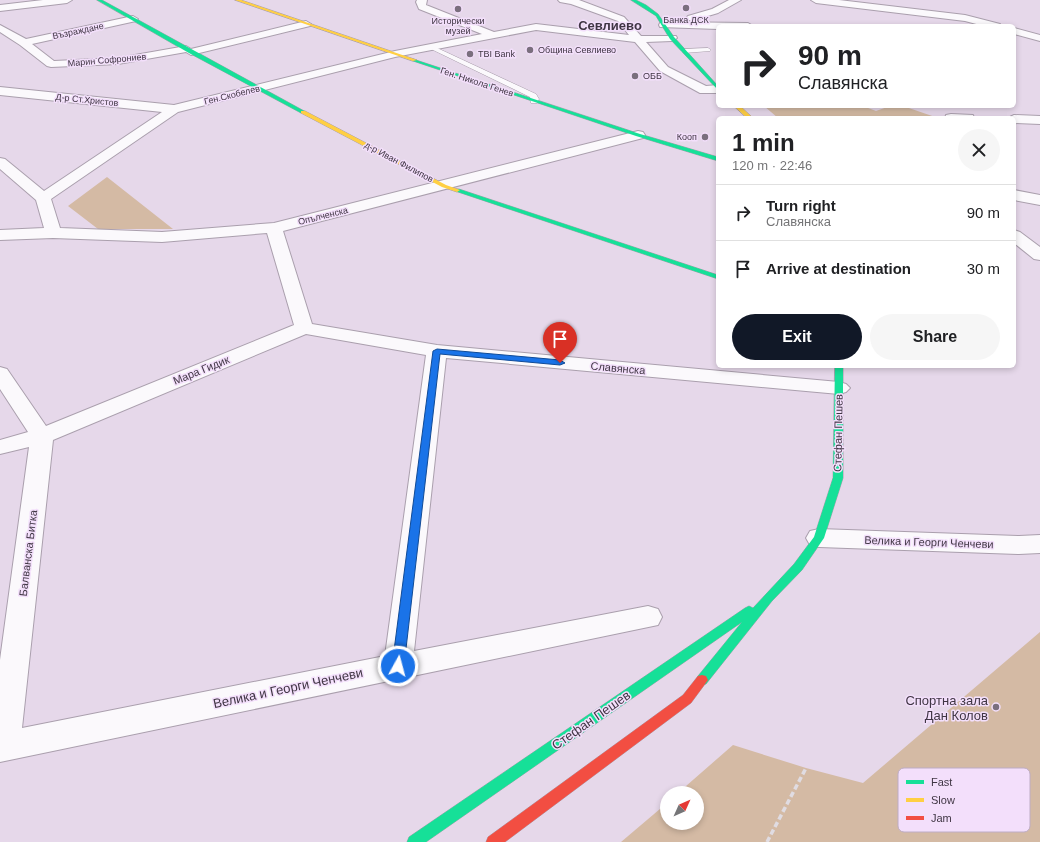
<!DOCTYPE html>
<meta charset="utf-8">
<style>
:root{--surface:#fff;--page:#f6f6f6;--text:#202124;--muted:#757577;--line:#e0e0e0;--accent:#111827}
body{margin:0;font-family:Helvetica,sans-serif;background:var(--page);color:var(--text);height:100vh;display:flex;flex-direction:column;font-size:15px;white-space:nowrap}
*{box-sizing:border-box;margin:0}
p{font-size:13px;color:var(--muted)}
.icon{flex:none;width:22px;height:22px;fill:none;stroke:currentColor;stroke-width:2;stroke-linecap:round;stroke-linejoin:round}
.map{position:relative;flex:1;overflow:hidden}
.sheet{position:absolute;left:716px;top:116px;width:300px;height:252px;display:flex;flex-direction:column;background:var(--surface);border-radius:6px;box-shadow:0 2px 6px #0003}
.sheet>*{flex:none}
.hud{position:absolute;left:716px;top:24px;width:300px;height:84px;border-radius:6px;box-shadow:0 2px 6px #0003;background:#fff;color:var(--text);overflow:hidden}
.needle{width:26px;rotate:45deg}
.tools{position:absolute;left:660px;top:786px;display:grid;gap:8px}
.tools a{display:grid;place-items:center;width:44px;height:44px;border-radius:50%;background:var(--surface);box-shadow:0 2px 6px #0003;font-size:20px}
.pin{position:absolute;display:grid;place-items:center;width:34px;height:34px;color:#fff;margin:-41px -17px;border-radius:50% 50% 50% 0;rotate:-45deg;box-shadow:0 0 4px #0007}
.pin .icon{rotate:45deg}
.me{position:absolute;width:44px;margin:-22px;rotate:7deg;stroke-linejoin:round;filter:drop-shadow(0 0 3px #0008)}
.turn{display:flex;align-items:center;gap:14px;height:84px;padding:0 16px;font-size:18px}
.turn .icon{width:52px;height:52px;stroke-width:2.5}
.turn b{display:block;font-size:28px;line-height:34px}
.round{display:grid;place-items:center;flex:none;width:42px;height:42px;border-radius:21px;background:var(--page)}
.head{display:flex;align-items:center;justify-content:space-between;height:68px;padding:0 16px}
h1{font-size:24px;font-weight:700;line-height:30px}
.primary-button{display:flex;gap:8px;margin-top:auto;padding:8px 16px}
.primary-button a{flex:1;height:46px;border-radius:24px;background:var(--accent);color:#fff;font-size:16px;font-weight:700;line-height:46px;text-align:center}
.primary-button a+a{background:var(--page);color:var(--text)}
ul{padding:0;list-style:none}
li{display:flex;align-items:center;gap:12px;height:56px;padding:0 16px;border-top:1px solid var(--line)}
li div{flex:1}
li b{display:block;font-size:15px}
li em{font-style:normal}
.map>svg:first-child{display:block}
</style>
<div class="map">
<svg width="1040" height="842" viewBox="0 0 1040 842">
<rect width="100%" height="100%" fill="#e6d8ea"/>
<path fill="#d4baa4" d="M 764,106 L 863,106 L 876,111 L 890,106 L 903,106 L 938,118 L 778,118 Z
M 107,177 L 173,229 L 98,229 L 68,206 Z
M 1040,632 L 1040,842 L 621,842 L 667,803 L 667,823 L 697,823 L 697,793 L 678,793 L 733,745 L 806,768 L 863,783 Z"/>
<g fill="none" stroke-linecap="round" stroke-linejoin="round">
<g stroke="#aa9fad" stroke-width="1">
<path id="lane" d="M 431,47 L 435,47 L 536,94 L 539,99 L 537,103 L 531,103 L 530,97 L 431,49 Z
M 708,48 L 711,50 L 710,51 L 684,53 L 681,51 L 684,49 Z"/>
</g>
<g stroke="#aa9fad" stroke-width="2">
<path id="street" d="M 43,0 L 72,0 L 67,3 L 0,11 L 0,5 Z
M 417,0 L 427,0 L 426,5 L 494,32 L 536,24 L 629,35 L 618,21 L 571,4 L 560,2 L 558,0 L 579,0 L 624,17 L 641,36 L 676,36 L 677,38 L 672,41 L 646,42 L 668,67 L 706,86 L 718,85 L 718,93 L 700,93 L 660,71 L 635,42 L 536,30 L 395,57 L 178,112 L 51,199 L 60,228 L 162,232 L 274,223 L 638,131 L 643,132 L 645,135 L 643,138 L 283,231 L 312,324 L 437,345 L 839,382 L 846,384 L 850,388 L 846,392 L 839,394 L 446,358 L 414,651 L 648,606 L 658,609 L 662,617 L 658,625 L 0,762 L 0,660 L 29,447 L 0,454 L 0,440 L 28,432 L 0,389 L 0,367 L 7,369 L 46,426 L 294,325 L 267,233 L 162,242 L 53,238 L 0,240 L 0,230 L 44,228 L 36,200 L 0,169 L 0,158 L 5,159 L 44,191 L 162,112 L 0,95 L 0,87 L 174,105 L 395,51 L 482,34 L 419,9 L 416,2 ZM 306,334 L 426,355 L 385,656 L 22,728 L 53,440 Z
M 729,0 L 741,0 L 718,13 L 691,21 L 686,18 L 688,16 L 712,9 Z
M 811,0 L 839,0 L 965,15 L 1000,24 L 1001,26 L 984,26 L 965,21 L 816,3 Z
M 133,16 L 138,19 L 136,21 L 32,44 L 54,61 L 118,58 L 186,46 L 191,49 L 306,21 L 311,24 L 310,26 L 191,55 L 186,52 L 118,64 L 51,67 L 47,66 L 20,45 L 0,32 L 0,25 L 26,39 Z
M 664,22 L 748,23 L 753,26 L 718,26 L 718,29 L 660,27 L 659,25 L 660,23 Z
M 1014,28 L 1040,35 L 1040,41 L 1014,34 Z
M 951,114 L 973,115 L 974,118 L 945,118 L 946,115 Z
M 1014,115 L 1040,116 L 1040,124 L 1014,123 L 1014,118 L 1008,118 Z
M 1014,190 L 1040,195 L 1040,205 L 1014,200 Z
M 1014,230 L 1020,232 L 1040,247 L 1040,260 L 1034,259 L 1014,243 Z
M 819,529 L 1019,536 L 1040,535 L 1040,553 L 1019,554 L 819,547 L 810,545 L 806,538 L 810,531 Z"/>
</g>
<g stroke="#aa9fad" stroke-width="1">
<path id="fast" d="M 97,0 L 102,0 L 306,112 L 301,113 L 189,53 Z
M 631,0 L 636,0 L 646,5 L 658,14 L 674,37 L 718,86 L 718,90 L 670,39 L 656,16 Z
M 413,59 L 640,134 L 718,157 L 718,161 L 636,136 L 413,61 Z
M 455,189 L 459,189 L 718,275 L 718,279 L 455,191 Z
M 835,366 L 843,366 L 843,478 L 824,538 L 802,570 L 772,601 L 706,684 L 702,685 L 698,684 L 696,680 L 698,676 L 742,622 L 426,842 L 407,842 L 409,837 L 745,608 L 749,606 L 753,608 L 794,564 L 814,537 L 833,478 Z"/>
</g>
<g stroke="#aa9fad" stroke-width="1">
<path id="slow" d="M 235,0 L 241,0 L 417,60 L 413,61 Z
M 734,106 L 740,106 L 753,118 L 747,118 Z
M 301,111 L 305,111 L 446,185 L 460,190 L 457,192 L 442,187 L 301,113 Z"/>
</g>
<g stroke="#aa9fad" stroke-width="1">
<path id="jam" d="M 702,675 L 706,676 L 708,680 L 691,703 L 505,842 L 486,842 L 488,837 L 683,695 L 698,676 Z"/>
</g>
<path stroke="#e0dce2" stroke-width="3.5" stroke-dasharray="5.5 3" stroke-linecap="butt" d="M 767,842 L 806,768"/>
<use href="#lane" fill="#fbf9fc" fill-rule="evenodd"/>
<use href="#street" fill="#fbf9fc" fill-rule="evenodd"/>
<use href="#fast" fill="#16e098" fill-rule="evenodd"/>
<use href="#slow" fill="#ffcf43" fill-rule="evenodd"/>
<use href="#jam" fill="#f24e42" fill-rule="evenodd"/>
</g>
<path fill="#1a73e8" stroke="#114b97" d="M 437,349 L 560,360 L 565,363 L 560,365 L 440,354 L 404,666 L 402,670 L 398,671 L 393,670 L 392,666 L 433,351 Z"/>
<g fill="#7a6f7e" stroke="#f3dffb" stroke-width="1.5">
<circle cx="686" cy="8" r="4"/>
<circle cx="458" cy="9" r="4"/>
<circle cx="530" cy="50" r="4"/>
<circle cx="470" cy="54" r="4"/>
<circle cx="635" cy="76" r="4"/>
<circle cx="705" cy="137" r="4"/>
<circle cx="996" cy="707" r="4"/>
</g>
<g text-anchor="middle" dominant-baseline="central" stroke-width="3" stroke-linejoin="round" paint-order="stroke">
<g font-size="9" fill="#403644" stroke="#f3dffb" text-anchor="start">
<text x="686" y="20" text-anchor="middle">Банка ДСК</text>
<text x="458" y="21" text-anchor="middle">Исторически<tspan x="458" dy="10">музей</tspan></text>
<text x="538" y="50">Община Севлиево</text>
<text x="478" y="54">TBI Bank</text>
<text x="643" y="76">ОББ</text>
<text x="697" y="137" text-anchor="end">Кооп</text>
</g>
<g font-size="9" fill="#403644" stroke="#f3dffb">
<text transform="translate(78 31) rotate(-12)">Възраждане</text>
<text transform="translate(107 60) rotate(-5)">Марин Софрониев</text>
<text transform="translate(477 82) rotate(18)">Ген. Никола Генев</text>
<text transform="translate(232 95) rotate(-14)">Ген.Скобелев</text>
<text transform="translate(87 100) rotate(6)">Д-р Ст.Христов</text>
<text transform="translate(399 162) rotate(28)">д-р Иван Филипов</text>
<text transform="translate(323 216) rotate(-14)">Опълченска</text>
</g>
<g font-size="11" fill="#403644" stroke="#f3dffb">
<text transform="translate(618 368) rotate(5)">Славянска</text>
<text transform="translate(201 370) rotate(-22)">Мара Гидик</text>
<text transform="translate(838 433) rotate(-89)">Стефан Пешев</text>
<text transform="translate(929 542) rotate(2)">Велика и Георги Ченчеви</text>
<text transform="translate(28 553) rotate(-83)">Балванска Битка</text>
</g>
<g font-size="13" font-weight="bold" fill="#403644" stroke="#f3dffb">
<text x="610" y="25">Севлиево</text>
</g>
<g font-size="13" fill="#403644" stroke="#f3dffb">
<text transform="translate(288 688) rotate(-12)">Велика и Георги Ченчеви</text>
<text transform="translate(591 720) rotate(-35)">Стефан Пешев</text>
</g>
<g font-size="13" fill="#403644" stroke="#f3dffb" text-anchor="end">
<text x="988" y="700">Спортна зала<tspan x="988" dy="15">Дан Колов</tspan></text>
</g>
</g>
<rect x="898" y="768" width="132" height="64" rx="6" fill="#f3dffb" stroke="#bdacc4" stroke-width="1"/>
<rect x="906" y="780" width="18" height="4" fill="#16e098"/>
<rect x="906" y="798" width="18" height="4" fill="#ffcf43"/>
<rect x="906" y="816" width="18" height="4" fill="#f24e42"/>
<g font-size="11" fill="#403644">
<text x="931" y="786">Fast</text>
<text x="931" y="804">Slow</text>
<text x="931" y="822">Jam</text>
</g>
</svg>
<div class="tools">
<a><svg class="needle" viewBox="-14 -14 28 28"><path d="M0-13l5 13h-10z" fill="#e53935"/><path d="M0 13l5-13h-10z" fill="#757577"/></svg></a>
</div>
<div class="pin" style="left:560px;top:363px;background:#d93025"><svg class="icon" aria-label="arrive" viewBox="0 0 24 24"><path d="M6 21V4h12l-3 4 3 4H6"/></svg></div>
<svg class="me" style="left:398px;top:666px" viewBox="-20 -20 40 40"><circle r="17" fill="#1a73e8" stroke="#fff" stroke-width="3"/><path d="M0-11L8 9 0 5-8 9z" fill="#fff"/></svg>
<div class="hud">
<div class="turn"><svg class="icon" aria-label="right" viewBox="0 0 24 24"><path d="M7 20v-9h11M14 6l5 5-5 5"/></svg><div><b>90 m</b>Славянска</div></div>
</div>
<section class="sheet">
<div class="head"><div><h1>1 min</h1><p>120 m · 22:46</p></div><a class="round"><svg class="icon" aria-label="close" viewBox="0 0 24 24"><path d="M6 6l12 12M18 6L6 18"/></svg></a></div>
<ul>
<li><svg class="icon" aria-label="right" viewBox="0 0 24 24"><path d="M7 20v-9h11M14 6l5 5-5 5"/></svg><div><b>Turn right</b><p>Славянска</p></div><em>90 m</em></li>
<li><svg class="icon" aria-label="arrive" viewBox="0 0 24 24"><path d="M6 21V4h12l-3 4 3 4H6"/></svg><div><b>Arrive at destination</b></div><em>30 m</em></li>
</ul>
<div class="primary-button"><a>Exit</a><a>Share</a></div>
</section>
</div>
